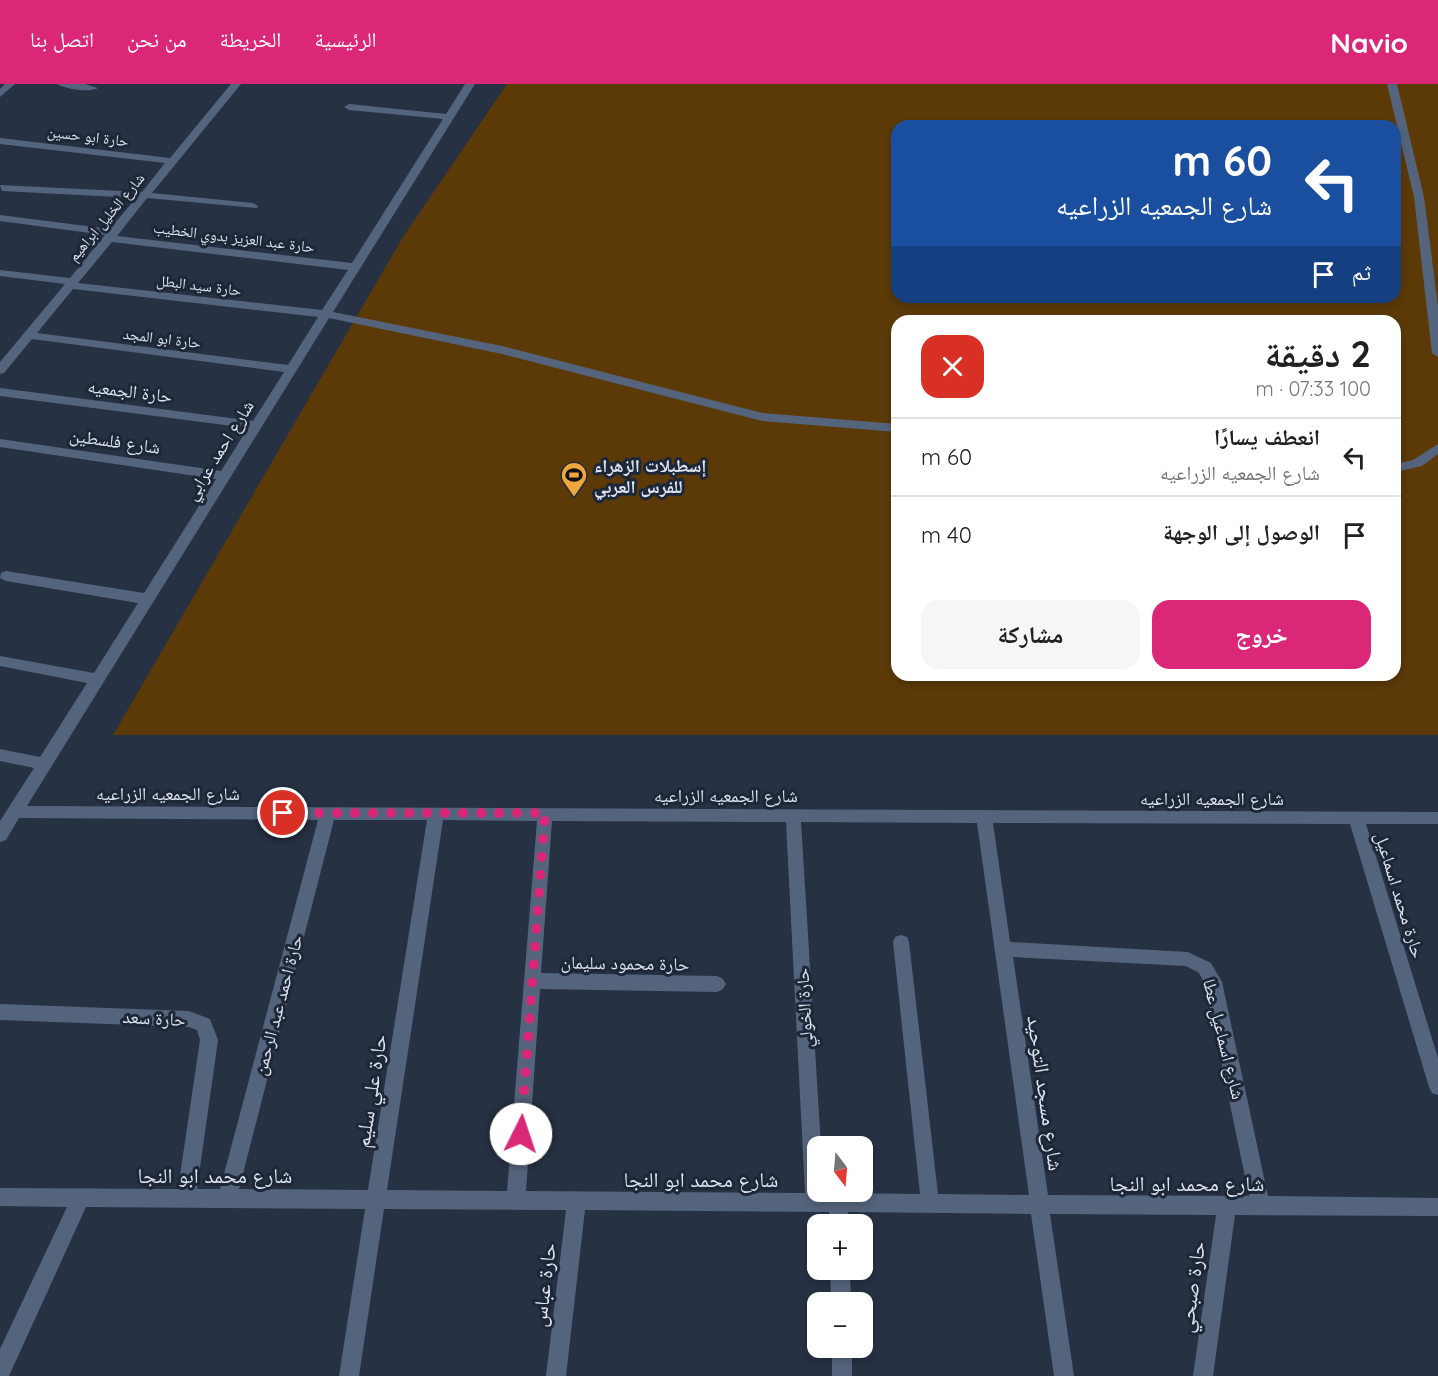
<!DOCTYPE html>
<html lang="ar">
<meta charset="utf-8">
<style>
:root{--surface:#fff;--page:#f6f6f6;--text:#202124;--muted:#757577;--line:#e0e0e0;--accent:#db2777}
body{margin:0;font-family:Quicksand,"Noto Naskh Arabic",sans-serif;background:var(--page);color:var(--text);direction:rtl;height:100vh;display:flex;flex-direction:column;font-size:22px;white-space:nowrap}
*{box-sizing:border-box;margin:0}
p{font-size:20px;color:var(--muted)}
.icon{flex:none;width:33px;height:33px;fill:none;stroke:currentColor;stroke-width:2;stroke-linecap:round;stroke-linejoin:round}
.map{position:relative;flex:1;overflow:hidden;direction:ltr}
.side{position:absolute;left:891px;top:231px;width:510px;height:366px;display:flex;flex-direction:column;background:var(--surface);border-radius:18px;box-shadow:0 3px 9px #0003;direction:rtl}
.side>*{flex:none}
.guide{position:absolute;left:891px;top:36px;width:510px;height:183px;border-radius:18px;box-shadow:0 3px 9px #0003;direction:rtl;background:#1a4fa0;color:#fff;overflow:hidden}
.needle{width:39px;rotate:164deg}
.controls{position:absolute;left:807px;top:1052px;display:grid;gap:12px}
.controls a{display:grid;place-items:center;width:66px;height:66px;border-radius:12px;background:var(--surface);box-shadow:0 3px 9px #0003;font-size:30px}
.pin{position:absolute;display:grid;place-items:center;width:51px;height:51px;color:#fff;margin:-26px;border:3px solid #fff;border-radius:50%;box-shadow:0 2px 6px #0007}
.me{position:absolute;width:66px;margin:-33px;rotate:4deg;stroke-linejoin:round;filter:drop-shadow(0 0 4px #0008)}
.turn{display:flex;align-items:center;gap:21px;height:126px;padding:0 30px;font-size:27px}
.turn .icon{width:78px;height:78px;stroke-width:2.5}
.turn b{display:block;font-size:42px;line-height:51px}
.then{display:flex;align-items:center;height:57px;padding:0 30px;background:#0003;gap:12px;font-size:22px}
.round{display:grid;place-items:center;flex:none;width:63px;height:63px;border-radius:18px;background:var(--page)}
.summary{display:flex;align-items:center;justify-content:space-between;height:102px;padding:0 30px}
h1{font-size:36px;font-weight:800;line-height:45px}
.button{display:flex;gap:12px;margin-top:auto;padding:12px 30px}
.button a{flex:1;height:69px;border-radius:18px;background:var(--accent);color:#fff;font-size:24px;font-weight:800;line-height:69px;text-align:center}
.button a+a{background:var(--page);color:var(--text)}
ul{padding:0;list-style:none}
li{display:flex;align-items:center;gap:18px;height:78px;padding:0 30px;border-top:2px solid var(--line)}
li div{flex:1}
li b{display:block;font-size:22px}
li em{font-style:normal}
header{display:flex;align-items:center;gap:36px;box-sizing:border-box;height:84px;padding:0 30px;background:var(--accent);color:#fff}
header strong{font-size:28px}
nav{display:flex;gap:33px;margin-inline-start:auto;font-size:21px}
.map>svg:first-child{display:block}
</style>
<header>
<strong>Navio</strong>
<nav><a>الرئيسية</a><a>الخريطة</a><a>من نحن</a><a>اتصل بنا</a></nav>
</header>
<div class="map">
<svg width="1438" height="1292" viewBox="0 0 1438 1292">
<rect width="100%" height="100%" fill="#263143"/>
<path fill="#5b3a08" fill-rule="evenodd" d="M 507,0 L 1438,0 L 1438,651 L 113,651 L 403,153 ZM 897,42 L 1395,42 L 1395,213 L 897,213 ZM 897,237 L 1395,237 L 1395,591 L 897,591 Z"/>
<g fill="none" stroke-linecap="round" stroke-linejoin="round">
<path fill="#55647d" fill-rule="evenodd" d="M 5,0 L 15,0 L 0,13 L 0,5 Z
M 57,0 L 85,0 L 98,4 C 90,9 65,5 57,0 Z
M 231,0 L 241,0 L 152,109 L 253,119 L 258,122 L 257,124 L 147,114 L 117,152 L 352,179 L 443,35 L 349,26 L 344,23 L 349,20 L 446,30 L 465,0 L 475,0 L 333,228 L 502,262 L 762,329 L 897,340 L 897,348 L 762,337 L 502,270 L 329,234 L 27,722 L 1438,728 L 1438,740 L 1366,740 L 1438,974 L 1438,1011 L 1432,1009 L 1429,1003 L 1350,740 L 993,739 L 1010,858 L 1188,868 L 1211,879 L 1222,898 L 1268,1112 L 1438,1114 L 1438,1132 L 1235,1131 L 1213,1292 L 1193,1292 L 1216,1131 L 1050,1130 L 1074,1292 L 1054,1292 L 1031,1130 L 848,1128 L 849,1140 L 829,1140 L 829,1128 L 585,1126 L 566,1292 L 546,1292 L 566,1126 L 384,1125 L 359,1292 L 339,1292 L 365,1125 L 86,1123 L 9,1292 L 0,1292 L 0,1265 L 67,1123 L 0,1122 L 0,1104 L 178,1105 L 200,956 L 197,946 L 189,943 L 0,936 L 0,920 L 189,927 L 210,935 L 218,956 L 197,1105 L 220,1105 L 318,736 L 19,734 L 6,756 L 0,758 L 0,737 L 34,684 L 0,677 L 0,665 L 40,673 L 87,599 L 0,582 L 0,572 L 94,589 L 138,519 L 6,497 L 0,494 L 1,489 L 6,487 L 144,509 L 216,395 L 0,363 L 0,355 L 221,387 L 248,344 L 0,312 L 0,304 L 253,337 L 284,288 L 32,255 L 4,289 L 0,290 L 0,278 L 65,200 L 0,192 L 0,186 L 70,194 L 105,151 L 0,137 L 0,131 L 110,145 L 136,114 L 2,107 L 0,101 L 142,108 L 165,79 L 0,60 L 0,54 L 170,74 ZM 112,158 L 348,186 L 322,226 L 78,199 ZM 73,205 L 318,233 L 288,281 L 37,249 ZM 334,736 L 427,736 L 368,1106 L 239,1105 ZM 443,736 L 537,737 L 507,1107 L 387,1106 ZM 552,737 L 786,738 L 805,1109 L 526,1107 L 540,905 L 717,908 L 723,905 L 726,900 L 723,895 L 717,892 L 541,889 ZM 801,738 L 977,739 L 1029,1111 L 938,1110 L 909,858 L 907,853 L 901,851 L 895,853 L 893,858 L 920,1110 L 824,1109 L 824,1107 L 818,1107 L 818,1062 L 821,1062 ZM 1013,873 L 1186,882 L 1199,889 L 1205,900 L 1249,1112 L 1048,1111 Z
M 1387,0 L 1397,0 L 1424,113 L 1438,222 L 1438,273 L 1432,269 L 1414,113 Z
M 1438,360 L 1438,370 L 1422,382 L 1395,388 L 1395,380 L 1413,376 Z
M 830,1185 L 850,1185 L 851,1218 L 831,1218 Z
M 832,1263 L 852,1263 L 852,1292 L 832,1292 Z"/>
</g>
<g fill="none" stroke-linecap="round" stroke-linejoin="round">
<path stroke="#db2777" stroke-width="10" stroke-dasharray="0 18" d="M 283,729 L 545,729 L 521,1050"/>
</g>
<defs>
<g id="stadium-pin" transform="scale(1.35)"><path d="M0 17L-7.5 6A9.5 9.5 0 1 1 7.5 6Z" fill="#f0a63f" stroke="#1d2738"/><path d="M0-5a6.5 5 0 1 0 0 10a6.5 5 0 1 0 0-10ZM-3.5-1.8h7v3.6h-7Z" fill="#111"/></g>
</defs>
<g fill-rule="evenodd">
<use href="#stadium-pin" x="574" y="391"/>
</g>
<g text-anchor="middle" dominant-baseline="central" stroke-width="6" stroke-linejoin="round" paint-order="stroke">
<g font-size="15" fill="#dde4f0" stroke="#1d2738">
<text transform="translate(88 52) rotate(7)">حارة ابو حسين</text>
<text transform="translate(106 133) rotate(-50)">شارع الخليل ابراهيم</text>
<text transform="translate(234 153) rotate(7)">حارة عبد العزيز بدوي الخطيب</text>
<text transform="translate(199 201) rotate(7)">حارة سيد البطل</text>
<text transform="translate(162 254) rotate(7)">حارة ابو المجد</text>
</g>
<g font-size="18" fill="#dde4f0" stroke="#1d2738">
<text transform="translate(130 307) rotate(7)">حارة الجمعيه</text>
<text transform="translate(115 357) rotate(8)">شارع فلسطين</text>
<text transform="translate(219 366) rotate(-58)">شارع احمد عرابي</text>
<text x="168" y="709">شارع الجمعيه الزراعيه</text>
<text x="726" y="711">شارع الجمعيه الزراعيه</text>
<text x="1212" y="714">شارع الجمعيه الزراعيه</text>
<text transform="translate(1400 811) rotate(73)">حارة محمد اسماعيل</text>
<text transform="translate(625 879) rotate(1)">حارة محمود سليمان</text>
<text transform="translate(278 921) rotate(-75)">حارة احمد عبد الرحمن</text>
<text transform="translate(804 924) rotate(-93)">حارة الخولي</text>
<text transform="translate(154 934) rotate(3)">حارة سعد</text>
<text transform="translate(1224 955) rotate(76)">شارع اسماعيل عطا</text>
</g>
<g font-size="18" font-weight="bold" fill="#dde4f0" stroke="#1d2738" text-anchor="start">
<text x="594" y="381">إسطبلات الزهراء<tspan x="594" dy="21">للفرس العربي</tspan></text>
</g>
<g font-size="21" fill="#dde4f0" stroke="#1d2738">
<text transform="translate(370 1007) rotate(-81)">حارة علي سليم</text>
<text transform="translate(1046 1009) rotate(82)">شارع مسجد التوحيد</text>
<text x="215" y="1091">شارع محمد ابو النجا</text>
<text x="701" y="1095">شارع محمد ابو النجا</text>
<text x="1187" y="1099">شارع محمد ابو النجا</text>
<text transform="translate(543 1201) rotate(-83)">حارة عباس</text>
<text transform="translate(1191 1203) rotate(-82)">حارة صبحي</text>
</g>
</g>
</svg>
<div class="controls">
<a><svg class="needle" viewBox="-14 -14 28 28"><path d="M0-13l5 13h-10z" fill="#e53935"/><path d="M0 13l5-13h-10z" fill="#757577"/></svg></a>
<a>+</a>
<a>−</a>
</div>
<div class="pin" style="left:283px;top:729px;background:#d93025"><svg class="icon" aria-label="arrive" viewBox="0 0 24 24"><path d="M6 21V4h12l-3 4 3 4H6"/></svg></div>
<svg class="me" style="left:521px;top:1050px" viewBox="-20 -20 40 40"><circle r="19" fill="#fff"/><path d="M0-13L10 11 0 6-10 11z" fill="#db2777"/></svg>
<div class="guide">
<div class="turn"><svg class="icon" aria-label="left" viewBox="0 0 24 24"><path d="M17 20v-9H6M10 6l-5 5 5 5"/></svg><div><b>60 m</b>شارع الجمعيه الزراعيه</div></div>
<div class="then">ثم<svg class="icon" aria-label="arrive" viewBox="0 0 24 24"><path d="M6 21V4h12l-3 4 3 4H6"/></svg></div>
</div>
<section class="side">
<div class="summary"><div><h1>2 دقيقة</h1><p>100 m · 07:33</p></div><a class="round" style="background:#d93025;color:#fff"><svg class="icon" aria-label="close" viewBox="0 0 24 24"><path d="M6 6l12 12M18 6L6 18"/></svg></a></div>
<ul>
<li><svg class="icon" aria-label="left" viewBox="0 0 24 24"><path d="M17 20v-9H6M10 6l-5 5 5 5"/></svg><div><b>انعطف يسارًا</b><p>شارع الجمعيه الزراعيه</p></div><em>60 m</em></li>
<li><svg class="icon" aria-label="arrive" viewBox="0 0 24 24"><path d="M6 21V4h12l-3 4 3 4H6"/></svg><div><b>الوصول إلى الوجهة</b></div><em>40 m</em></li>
</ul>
<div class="button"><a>خروج</a><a>مشاركة</a></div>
</section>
</div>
